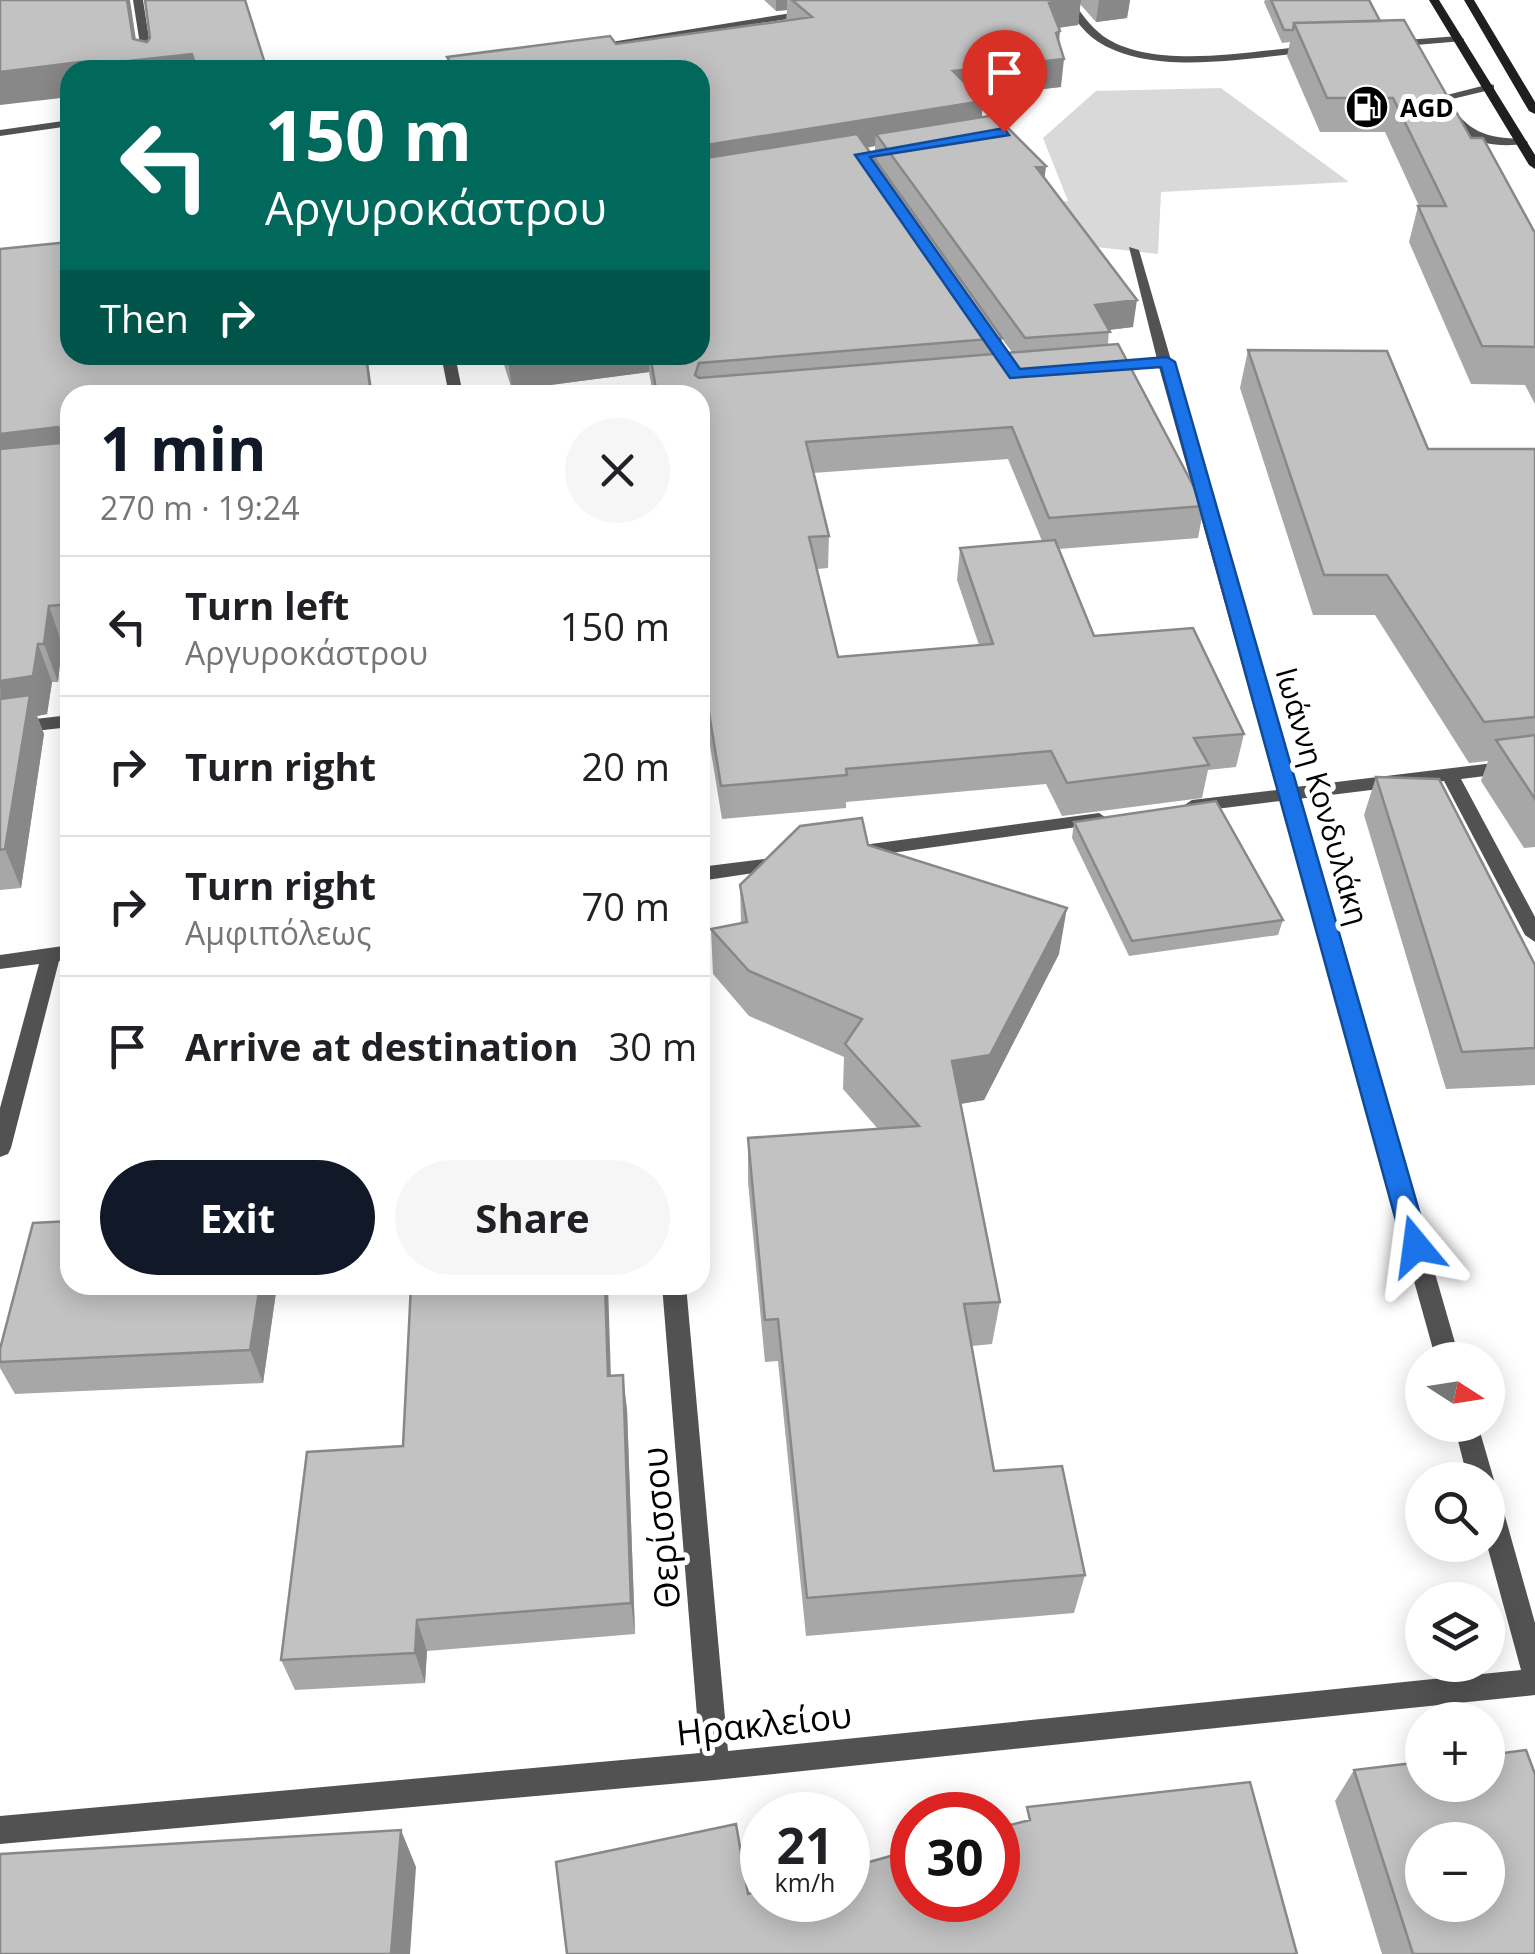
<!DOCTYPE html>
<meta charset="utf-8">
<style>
:root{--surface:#fff;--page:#f6f6f6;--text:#202124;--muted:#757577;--line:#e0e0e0;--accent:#111827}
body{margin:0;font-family:"Open Sans",sans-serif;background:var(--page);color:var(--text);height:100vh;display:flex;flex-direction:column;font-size:38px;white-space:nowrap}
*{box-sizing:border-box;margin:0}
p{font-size:32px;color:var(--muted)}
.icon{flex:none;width:55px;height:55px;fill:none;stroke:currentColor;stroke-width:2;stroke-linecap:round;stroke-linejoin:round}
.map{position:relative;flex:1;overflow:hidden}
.details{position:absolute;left:60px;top:385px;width:650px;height:910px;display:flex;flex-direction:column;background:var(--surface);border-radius:30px;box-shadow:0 5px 25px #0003}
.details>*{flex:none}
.guide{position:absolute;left:60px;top:60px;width:650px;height:305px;border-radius:30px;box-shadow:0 5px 25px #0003;background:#00695c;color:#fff;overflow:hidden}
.needle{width:65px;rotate:102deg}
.buttons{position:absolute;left:1405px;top:1342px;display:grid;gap:20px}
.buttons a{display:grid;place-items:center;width:100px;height:100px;border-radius:50%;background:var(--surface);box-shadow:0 5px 25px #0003;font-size:50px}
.speed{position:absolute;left:740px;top:1792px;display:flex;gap:20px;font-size:50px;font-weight:700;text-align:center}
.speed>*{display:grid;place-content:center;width:130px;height:130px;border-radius:50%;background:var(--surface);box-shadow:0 5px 25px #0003;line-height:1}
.speed small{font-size:25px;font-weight:400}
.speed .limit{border:15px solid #d22;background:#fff;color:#111}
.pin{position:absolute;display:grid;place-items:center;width:85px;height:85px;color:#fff;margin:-102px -42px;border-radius:50% 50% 50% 0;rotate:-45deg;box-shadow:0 0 10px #0007}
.pin .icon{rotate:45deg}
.me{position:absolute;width:110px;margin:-55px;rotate:344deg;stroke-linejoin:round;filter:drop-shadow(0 0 8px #0008)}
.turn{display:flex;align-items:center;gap:35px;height:210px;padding:0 40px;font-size:45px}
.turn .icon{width:130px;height:130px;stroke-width:2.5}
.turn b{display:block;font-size:70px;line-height:85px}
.then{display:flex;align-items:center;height:95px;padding:0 40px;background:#0003;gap:20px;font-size:38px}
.round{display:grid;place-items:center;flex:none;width:105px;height:105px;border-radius:52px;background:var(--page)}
.overview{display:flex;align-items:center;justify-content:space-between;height:170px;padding:0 40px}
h1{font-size:60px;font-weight:700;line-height:75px;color:var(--accent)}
.action{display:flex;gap:20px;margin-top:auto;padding:20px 40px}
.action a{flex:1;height:115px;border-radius:60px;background:var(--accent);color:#fff;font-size:40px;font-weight:700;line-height:115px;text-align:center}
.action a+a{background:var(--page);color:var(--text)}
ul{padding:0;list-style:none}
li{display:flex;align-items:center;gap:30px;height:140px;padding:0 40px;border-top:2px solid var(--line)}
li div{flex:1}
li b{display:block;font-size:38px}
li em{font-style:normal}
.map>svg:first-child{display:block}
</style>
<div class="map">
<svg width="1535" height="1954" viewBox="0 0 1535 1954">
<rect width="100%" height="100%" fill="#fff"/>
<path fill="#d9d9d9" d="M 1221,88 L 1349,182 L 1161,192 L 1158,254 L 989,235 L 947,214 L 1068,201 L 1043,138 L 1096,91 Z"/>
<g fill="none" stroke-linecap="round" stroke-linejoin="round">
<path fill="#525252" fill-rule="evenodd" d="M 1062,0 L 1072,0 C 1081,13 1090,26 1103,36 C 1154,72 1254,50 1313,46 L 1318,49 L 1313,52 C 1250,57 1153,78 1097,41 C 1082,31 1072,15 1062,0 Z
M 1459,36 L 1464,39 L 1463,41 L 1392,47 L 1387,44 L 1392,41 Z
M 1490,84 L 1494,85 L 1494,89 L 1448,100 C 1467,132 1486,138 1522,139 L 1528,142 L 1526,144 C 1480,149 1458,138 1435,98 Z"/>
<path fill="#525252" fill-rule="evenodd" d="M 133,0 L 143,0 L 154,70 L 144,70 Z
M 1129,247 L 1139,250 L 1295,787 L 1535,758 L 1535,770 L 1461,779 L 1535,917 L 1535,942 L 1525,935 L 1444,781 L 1298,799 L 1460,1360 L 1436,1360 L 1280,801 L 1192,812 L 1183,806 L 1192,800 L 1277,790 L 1159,367 L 1104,371 L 1097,367 L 1104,363 L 1157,359 Z
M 441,355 L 455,355 L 463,395 L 449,395 Z
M 70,715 L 70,727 L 0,735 L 0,723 Z
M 1099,813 L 1108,819 L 1106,823 L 856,858 L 847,852 L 856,846 Z
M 787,856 L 794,857 L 796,862 L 794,867 L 700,881 L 700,867 Z
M 70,945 L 70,959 L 59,961 L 11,1148 L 8,1154 L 0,1157 L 0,1108 L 39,964 L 0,969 L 0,955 Z
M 662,1285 L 686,1285 L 728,1751 L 1521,1670 L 1487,1545 L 1488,1490 L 1497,1494 L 1501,1502 L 1535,1623 L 1535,1695 L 715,1780 L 0,1844 L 0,1816 L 700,1753 Z
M 1454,1425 L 1478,1425 L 1494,1480 L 1490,1488 L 1488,1489 L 1488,1480 L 1468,1480 Z"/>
<path fill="#525252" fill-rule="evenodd" d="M 810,10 L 814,15 L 591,49 L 586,46 Z
M 70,120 L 70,126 L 0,136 L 0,130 Z"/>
<path fill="#1f1f1f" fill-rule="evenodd" d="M 1429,0 L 1439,0 L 1535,155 L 1535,169 L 1529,165 Z
M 1464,0 L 1474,0 L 1535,102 L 1535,114 L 1529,111 Z"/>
</g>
<path fill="#a7a7a7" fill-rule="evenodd" d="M 764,0 L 1130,0 L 1127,18 L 1096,22 L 1080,4 L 1078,25 L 1059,28 L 1061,87 L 978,96 L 982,117 L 1046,166 L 1044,177 L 1133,327 L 1109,330 L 1108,344 L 1204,506 L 1198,538 L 1059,549 L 1094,636 L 1244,734 L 1236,767 L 1208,770 L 1202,798 L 1062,816 L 1046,784 L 846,802 L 846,808 L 722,819 L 700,685 L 700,395 L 653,395 L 649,372 L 512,390 L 501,355 L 700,355 L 448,65 L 447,57 L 616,44 L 786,21 L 787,10 L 776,11 ZM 875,146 L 875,159 L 867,148 ZM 1002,339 L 1012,352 L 1001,353 ZM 1008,459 L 1042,541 L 960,548 L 957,580 L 979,645 L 838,657 L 817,569 L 828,568 L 829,536 L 813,473 Z
M 1265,0 L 1369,0 L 1380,21 L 1471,138 L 1535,233 L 1535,404 L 1525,385 L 1471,384 L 1409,242 L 1418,206 L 1419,206 L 1385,132 L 1320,132 L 1287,56 L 1290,42 L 1282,43 L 1264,2 Z
M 0,249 L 70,355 L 367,355 L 373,395 L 70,395 L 70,643 L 62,644 L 58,682 L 52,682 L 47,714 L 37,716 L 44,734 L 21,888 L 0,890 Z
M 1248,350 L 1428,449 L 1535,449 L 1535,847 L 1524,848 L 1481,781 L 1488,761 L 1469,763 L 1375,615 L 1313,615 L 1240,388 Z
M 1376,777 L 1535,965 L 1535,1085 L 1446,1089 L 1364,815 Z
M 1074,822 L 1283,920 L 1278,935 L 1129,956 L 1072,838 Z
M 868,845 L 1059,954 L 984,1100 L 960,1104 L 1000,1302 L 992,1344 L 972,1346 L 994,1471 L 1085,1575 L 1074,1613 L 806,1636 L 778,1361 L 765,1362 L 748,1182 L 748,1138 L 878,1129 L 843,1089 L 844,1057 L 749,1016 L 713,974 L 711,929 L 741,923 L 740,885 Z
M 70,1285 L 277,1285 L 263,1383 L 15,1394 L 0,1368 L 0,1349 Z
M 611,1376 L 627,1409 L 635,1634 L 427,1651 L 425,1683 L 295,1690 L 281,1660 L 403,1446 Z
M 1354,1770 L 1535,1954 L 1382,1954 L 1335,1801 Z"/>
<path fill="#888" d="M 127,0 L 130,0 L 139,60 L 192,54 L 195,70 L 70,70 L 70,97 L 0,105 L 0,72 L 133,39 Z
M 776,0 L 787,0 L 787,10 L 776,11 Z
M 1069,0 L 1081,0 L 1078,25 L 1047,29 L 1049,3 Z
M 1099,0 L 1130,0 L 1127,18 L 1096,22 Z
M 1060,31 L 1057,58 L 1064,59 L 1061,87 L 951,99 L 953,71 Z
M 983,101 L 981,129 L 876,134 L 875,146 L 700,175 L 700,146 Z
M 1046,166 L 1043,192 L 1036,167 Z
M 1137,300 L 1133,327 L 1091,332 L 1095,305 Z
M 535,355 L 649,355 L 649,372 L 512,390 L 508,358 Z
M 58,427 L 70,464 L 0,472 L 0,434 Z
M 49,606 L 62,644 L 58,682 L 44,644 Z
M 38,644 L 52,682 L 47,714 L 37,716 L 44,734 L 21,888 L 5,849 L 0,681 Z
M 1067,908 L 1059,954 L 984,1100 L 947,1106 L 952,1061 Z
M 260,1285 L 277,1285 L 263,1383 L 250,1350 Z
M 605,1285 L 608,1285 L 612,1410 L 608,1376 Z
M 623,1375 L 627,1409 L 635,1634 L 631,1603 Z
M 417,1620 L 427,1651 L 425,1683 L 415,1653 Z
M 401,1830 L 416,1867 L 410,1954 L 391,1954 Z"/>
<path fill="#c2c2c2" stroke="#888" stroke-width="2.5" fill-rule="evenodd" d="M 0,0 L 127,0 L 133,39 L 147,42 L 150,38 L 145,0 L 245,0 L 267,70 L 197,70 L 192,54 L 82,66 L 81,62 L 0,72 Z
M 792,0 L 1069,0 L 1049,3 L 1060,31 L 1056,33 L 1064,59 L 953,71 L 983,101 L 700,146 L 700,70 L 429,70 L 429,68 L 452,65 L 447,57 L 610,36 L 616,44 L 812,17 Z
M 1271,0 L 1369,0 L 1380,21 L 1294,23 L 1293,30 L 1284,30 Z
M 1404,20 L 1471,138 L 1483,138 L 1535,233 L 1535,347 L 1482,346 L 1418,206 L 1446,206 L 1393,98 L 1327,98 L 1294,23 Z
M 328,64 L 332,70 L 292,70 Z
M 995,115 L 1046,166 L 1036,167 L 1137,300 L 1095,305 L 1110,332 L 1025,338 L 876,134 Z
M 857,134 L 1002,338 L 699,363 L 695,375 L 699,378 L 1118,344 L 1204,506 L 1049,518 L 1012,427 L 806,442 L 829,536 L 809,537 L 838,657 L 993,644 L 960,548 L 1055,540 L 1094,636 L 1193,628 L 1244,734 L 1194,738 L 1209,765 L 1067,783 L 1051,751 L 846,769 L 847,775 L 721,786 L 700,658 L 700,395 L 657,395 L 650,355 L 700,355 L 700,159 Z
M 70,242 L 70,355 L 366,355 L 371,395 L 70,395 L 70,604 L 49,606 L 44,644 L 38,644 L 33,676 L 0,681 L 0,449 L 59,443 L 62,431 L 58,427 L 0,434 L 0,249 Z
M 1248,350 L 1387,351 L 1428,449 L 1535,449 L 1535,717 L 1484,722 L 1387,575 L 1324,575 Z
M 507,355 L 535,355 L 508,358 Z
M 30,695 L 5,849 L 0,850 L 0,699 Z
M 1535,735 L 1535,799 L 1496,740 Z
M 1376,777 L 1439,779 L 1535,965 L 1535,1048 L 1462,1052 Z
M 1216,801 L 1283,920 L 1132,941 L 1074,822 Z
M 862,818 L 868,845 L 1067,908 L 990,1055 L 952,1061 L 1000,1302 L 964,1304 L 994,1471 L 1062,1466 L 1085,1575 L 807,1598 L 778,1319 L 765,1320 L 748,1138 L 919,1126 L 845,1044 L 862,1019 L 749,971 L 711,929 L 747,922 L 740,885 L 800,826 Z
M 70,1221 L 70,1285 L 260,1285 L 250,1350 L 0,1362 L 0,1349 L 33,1223 Z
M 411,1285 L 605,1285 L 608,1376 L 623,1375 L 631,1603 L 417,1620 L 415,1653 L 281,1660 L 307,1452 L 403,1446 Z
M 1526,1750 L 1535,1774 L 1535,1954 L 1413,1954 L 1354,1770 L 1422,1762 L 1422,1785 L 1488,1785 L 1488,1755 ZM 1422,1840 L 1488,1840 L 1488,1905 L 1422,1905 Z
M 1250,1782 L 1297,1954 L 567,1954 L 556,1862 L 736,1824 L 748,1894 L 762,1890 L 762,1900 L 848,1900 L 848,1868 L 912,1850 L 912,1900 L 998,1900 L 998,1828 L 1030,1820 L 1027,1807 Z
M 401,1830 L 391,1954 L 0,1954 L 0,1854 Z"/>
<path fill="#1a73e8" stroke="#114b97" stroke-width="2.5" d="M 1004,128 L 1009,135 L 870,157 L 1020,369 L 1167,357 L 1175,362 L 1429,1246 L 1425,1254 L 1407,1254 L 1403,1246 L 1161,367 L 1010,378 L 855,155 Z"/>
<defs>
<g id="fuel-disc" transform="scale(2.25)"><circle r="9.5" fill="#000" stroke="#fff"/><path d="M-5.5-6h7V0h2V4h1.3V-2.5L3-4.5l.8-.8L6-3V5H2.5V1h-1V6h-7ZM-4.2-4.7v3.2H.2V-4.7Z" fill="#fff"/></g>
</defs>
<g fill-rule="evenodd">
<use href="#fuel-disc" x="1367" y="107"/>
</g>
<g text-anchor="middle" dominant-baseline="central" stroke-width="10" stroke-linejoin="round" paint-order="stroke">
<g font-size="25" font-weight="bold" fill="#000" stroke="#fff" text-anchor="start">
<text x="1400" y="107">AGD</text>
</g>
<g font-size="30" fill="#000" stroke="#fff">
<text transform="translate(1323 796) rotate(74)">Ιωάννη Κονδυλάκη</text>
</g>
<g font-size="35" fill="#000" stroke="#fff">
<text transform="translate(660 1528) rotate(-95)">Θερίσσου</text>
<text transform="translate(764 1723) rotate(-6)">Ηρακλείου</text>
</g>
</g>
</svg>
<div class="buttons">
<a><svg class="needle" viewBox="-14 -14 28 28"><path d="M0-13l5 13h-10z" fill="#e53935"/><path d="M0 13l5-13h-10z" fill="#757577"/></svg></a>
<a><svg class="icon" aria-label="search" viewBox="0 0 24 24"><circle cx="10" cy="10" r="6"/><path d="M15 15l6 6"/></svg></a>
<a><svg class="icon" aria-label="layers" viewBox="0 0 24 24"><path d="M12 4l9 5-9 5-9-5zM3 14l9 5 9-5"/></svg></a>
<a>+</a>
<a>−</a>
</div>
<div class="speed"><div>21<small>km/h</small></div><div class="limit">30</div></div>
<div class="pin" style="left:1004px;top:132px;background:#d93025"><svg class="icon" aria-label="arrive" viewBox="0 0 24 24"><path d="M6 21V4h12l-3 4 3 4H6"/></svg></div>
<svg class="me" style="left:1416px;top:1246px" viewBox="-20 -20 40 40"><path d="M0-17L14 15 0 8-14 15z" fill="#1a73e8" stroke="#fff" stroke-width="4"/></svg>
<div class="guide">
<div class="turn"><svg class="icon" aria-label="left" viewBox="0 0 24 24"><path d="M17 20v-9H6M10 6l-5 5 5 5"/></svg><div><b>150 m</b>Αργυροκάστρου</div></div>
<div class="then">Then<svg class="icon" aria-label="right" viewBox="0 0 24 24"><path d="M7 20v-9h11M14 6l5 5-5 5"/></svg></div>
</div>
<section class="details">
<div class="overview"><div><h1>1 min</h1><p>270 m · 19:24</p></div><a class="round"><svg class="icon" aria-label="close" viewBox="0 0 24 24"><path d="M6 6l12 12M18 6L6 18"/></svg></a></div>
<ul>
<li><svg class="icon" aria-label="left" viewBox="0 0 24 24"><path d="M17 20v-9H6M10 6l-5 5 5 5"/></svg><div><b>Turn left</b><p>Αργυροκάστρου</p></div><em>150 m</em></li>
<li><svg class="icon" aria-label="right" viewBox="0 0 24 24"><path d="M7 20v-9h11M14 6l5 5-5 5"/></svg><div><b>Turn right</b></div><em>20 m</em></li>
<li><svg class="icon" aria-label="right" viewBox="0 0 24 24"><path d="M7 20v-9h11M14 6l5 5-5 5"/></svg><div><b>Turn right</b><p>Αμφιπόλεως</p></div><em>70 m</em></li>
<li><svg class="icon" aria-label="arrive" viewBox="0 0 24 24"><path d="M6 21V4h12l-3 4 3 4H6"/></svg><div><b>Arrive at destination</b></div><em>30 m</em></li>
</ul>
<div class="action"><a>Exit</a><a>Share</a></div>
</section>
</div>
